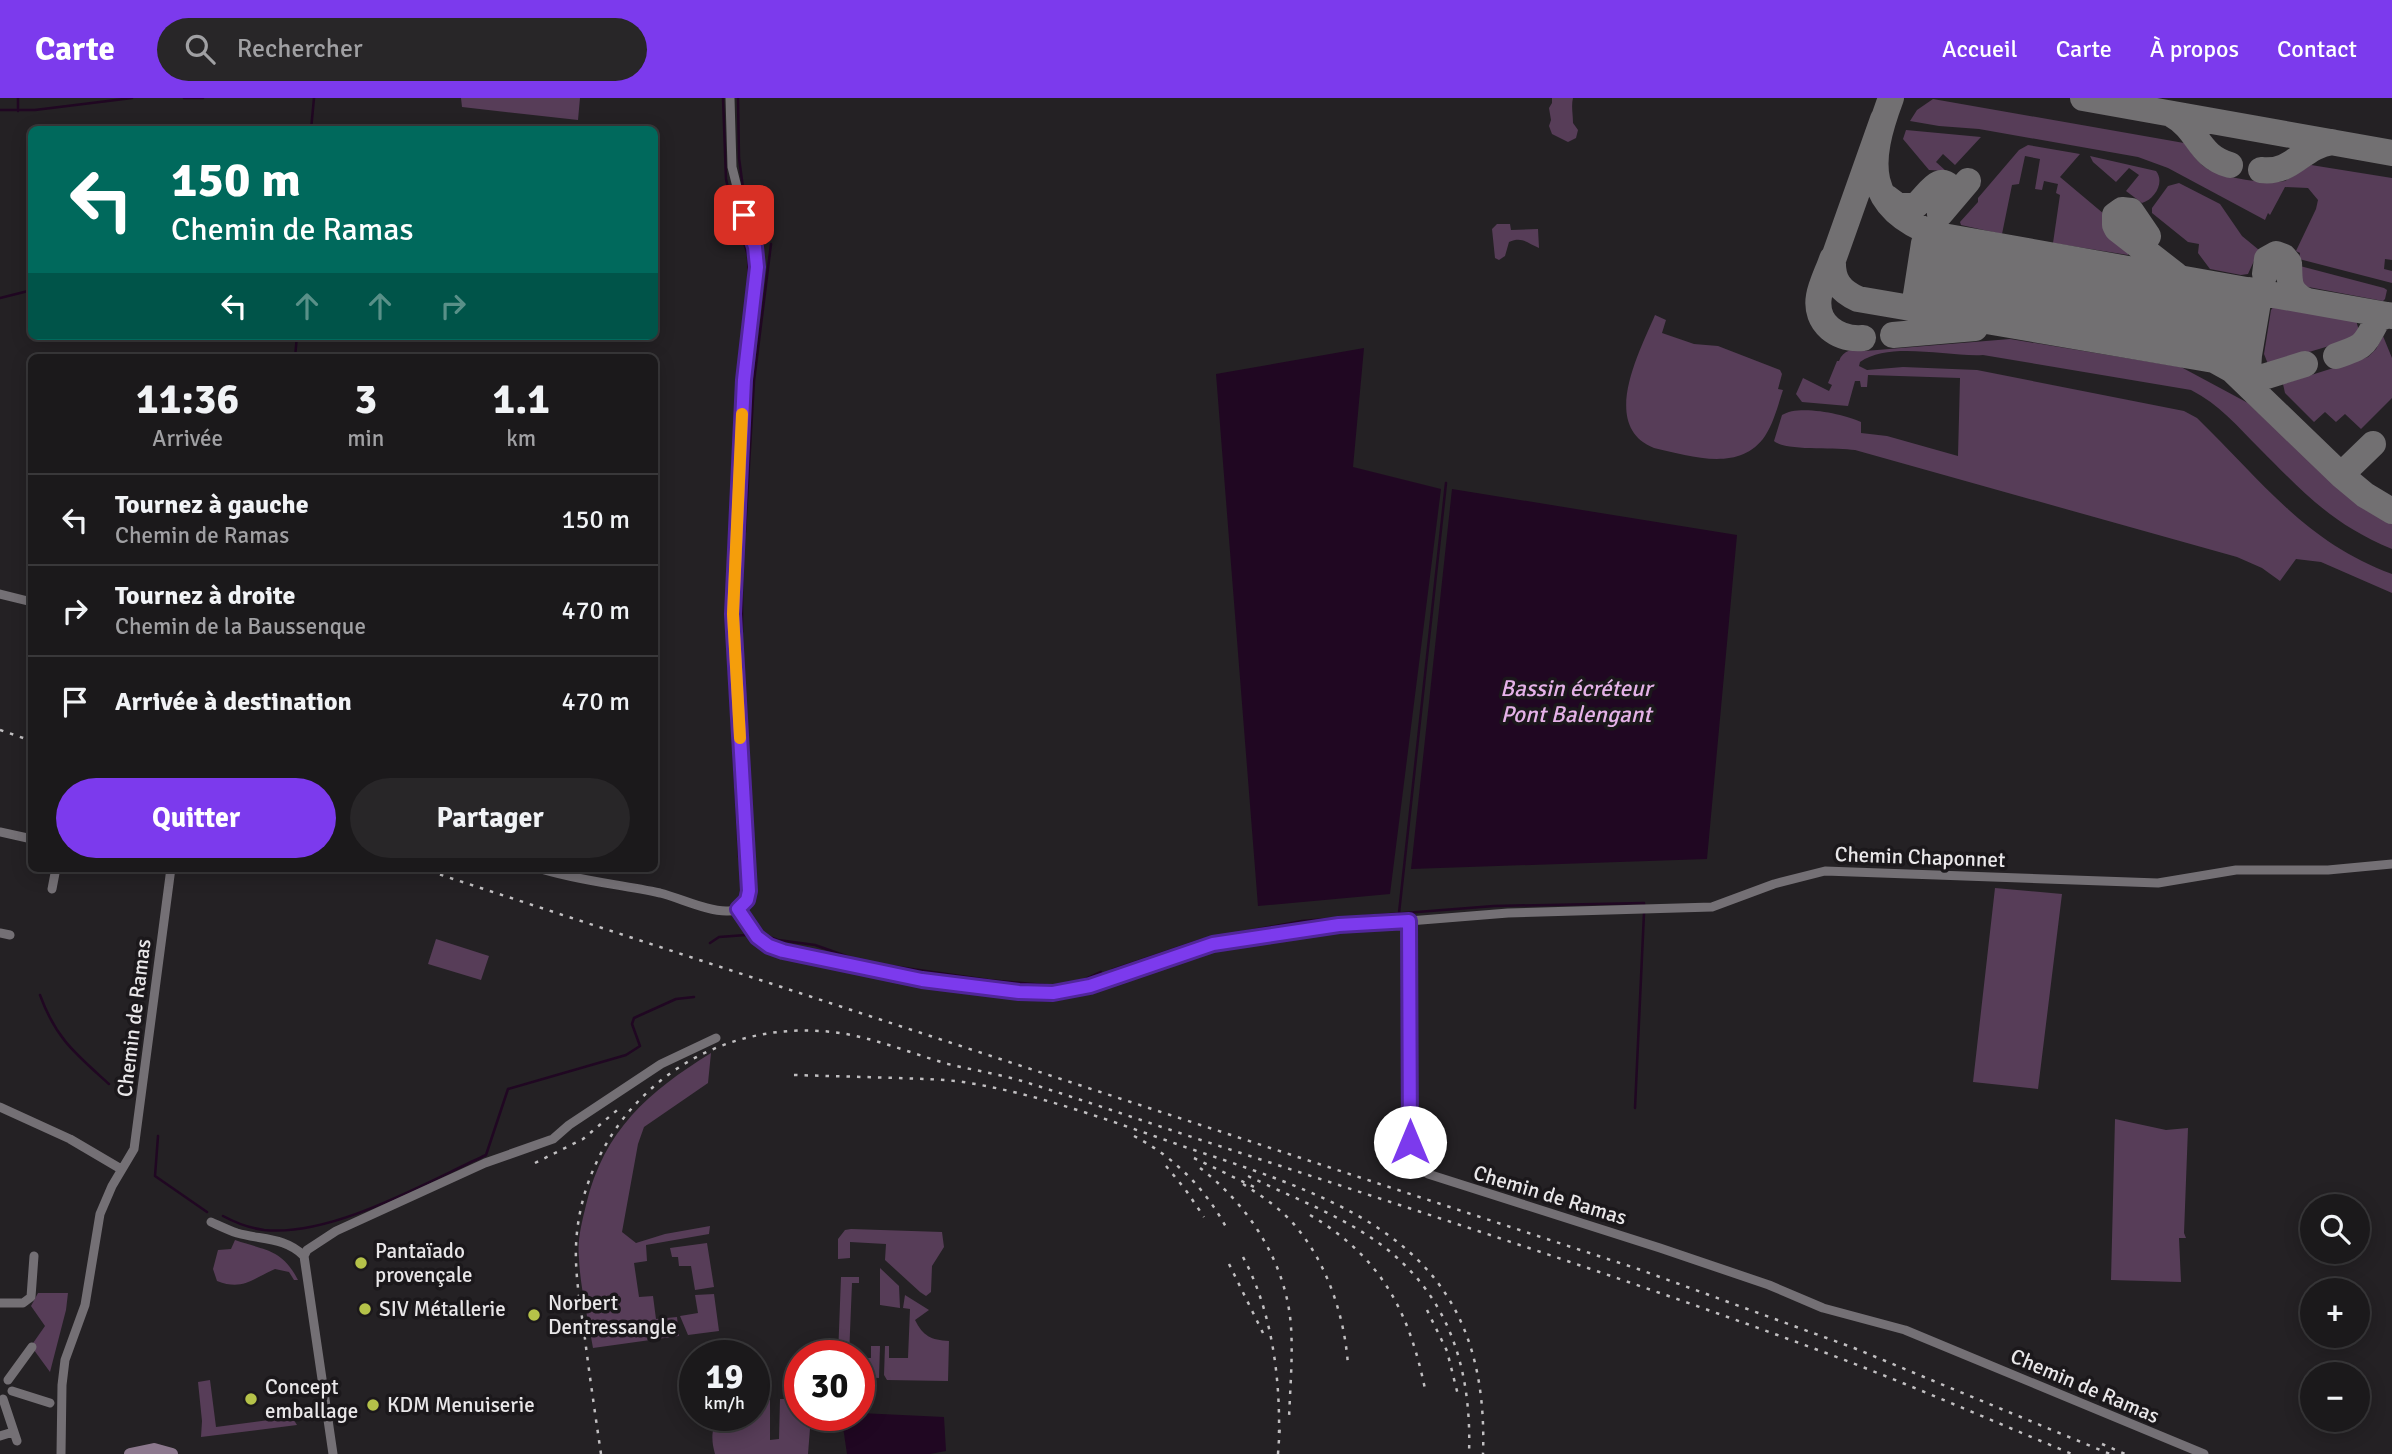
<!DOCTYPE html>
<html lang="fr">
<meta charset="utf-8">
<style>
:root{--surface:#1b191b;--page:#282628;--text:#f1f3f6;--muted:#a0a0a3;--line:#39383a;--accent:#7c3aed}
body{margin:0;font-family:Signika,sans-serif;background:var(--page);color:var(--text);height:100vh;display:flex;flex-direction:column;font-size:26px;white-space:nowrap}
*{box-sizing:border-box;margin:0}
p{font-size:23px;color:var(--muted)}
.icon{flex:none;width:38px;height:38px;fill:none;stroke:currentColor;stroke-width:2;stroke-linecap:round;stroke-linejoin:round}
.map{position:relative;flex:1;overflow:hidden}
.sheet{position:absolute;left:28px;top:256px;width:630px;height:518px;display:flex;flex-direction:column;background:var(--surface);border-radius:10px;box-shadow:0 4px 18px #0003,0 0 0 2px var(--line)}
.sheet>*{flex:none}
.hud{position:absolute;left:28px;top:28px;width:630px;height:214px;border-radius:10px;box-shadow:0 4px 18px #0003,0 0 0 2px var(--line);background:#00695c;color:#fff;overflow:hidden}
.tools{position:absolute;left:2300px;top:1096px;display:grid;gap:14px}
.tools a{display:grid;place-items:center;width:70px;height:70px;border-radius:50%;background:var(--surface);box-shadow:0 4px 18px #0003,0 0 0 2px var(--line);font-size:35px}
.speed{position:absolute;left:679px;top:1242px;display:flex;gap:14px;font-size:35px;font-weight:700;text-align:center}
.speed>*{display:grid;place-content:center;width:91px;height:91px;border-radius:50%;background:var(--surface);box-shadow:0 4px 18px #0003,0 0 0 2px var(--line);line-height:1}
.speed small{font-size:18px;font-weight:400}
.speed .limit{border:10px solid #d22;background:#fff;color:#111}
.pin{position:absolute;display:grid;place-items:center;width:60px;height:60px;color:#fff;margin:-30px;border-radius:14px;box-shadow:0 4px 10px #0006}
.me{position:absolute;width:77px;margin:-38px;rotate:0deg;stroke-linejoin:round;filter:drop-shadow(0 0 5px #0008)}
.turn{display:flex;align-items:center;gap:24px;height:147px;padding:0 28px;font-size:32px}
.turn .icon{width:91px;height:91px;stroke-width:2.5}
.turn b{display:block;font-size:49px;line-height:60px}
.lanes{display:flex;align-items:center;height:66px;padding:0 28px;background:#0003;justify-content:center;gap:35px;direction:ltr}
.lanes .off{opacity:.35}
.eta{display:flex;justify-content:space-evenly;align-items:center;height:119px;text-align:center}
.eta b{font-size:42px;font-weight:700;line-height:49px}
.primary-button{display:flex;gap:14px;margin-top:auto;padding:14px 28px}
.primary-button a{flex:1;height:80px;border-radius:42px;background:var(--accent);color:#fff;font-size:28px;font-weight:700;line-height:80px;text-align:center}
.primary-button a+a{background:var(--page);color:var(--text)}
ul{padding:0;list-style:none}
li{display:flex;align-items:center;gap:21px;height:91px;padding:0 28px;border-top:2px solid var(--line)}
li div{flex:1}
li b{display:block;font-size:26px}
li em{font-style:normal}
header{display:flex;align-items:center;gap:42px;box-sizing:border-box;height:98px;padding:0 35px;background:var(--accent);color:#fff}
header strong{font-size:33px}
nav{display:flex;gap:38px;margin-inline-start:auto;font-size:24px}
.search{width:490px;height:63px;background:var(--page);display:flex;align-items:center;gap:18px;box-sizing:border-box;padding:0 24px;border-radius:38px;color:var(--muted);font-size:26px}
.map>svg:first-child{display:block}
</style>
<header>
<strong>Carte</strong>
<div class="search"><svg class="icon" aria-label="search" viewBox="0 0 24 24"><circle cx="10" cy="10" r="6"/><path d="M15 15l6 6"/></svg>Rechercher</div>
<nav><a>Accueil</a><a>Carte</a><a>À propos</a><a>Contact</a></nav>
</header>
<div class="map">
<svg width="2392" height="1356" viewBox="0 0 2392 1356">
<rect width="100%" height="100%" fill="#242124"/>
<path fill="#573d58" d="M 461,0 L 580,0 L 578,22 L 462,9 Z
M 1552,0 L 1573,0 C 1571,8 1573,16 1573,25 L 1578,32 L 1576,40 L 1568,44 L 1552,36 L 1549,28 L 1551,22 L 1549,10 L 1552,5 Z
M 1933,1 L 2184,45 C 2190,52 2195,61 2202,67 C 2215,79 2260,85 2278,84 L 2285,83 L 2311,67 L 2392,80 L 2392,162 L 2385,161 L 2384,171 L 2392,173 L 2392,185 L 2299,161 L 2300,155 L 2296,153 L 2316,111 L 2318,102 L 2308,90 L 2285,89 L 2270,117 L 2268,115 L 2265,122 L 2168,70 L 2138,59 L 1979,31 L 1939,28 L 1910,23 L 1917,12 Z
M 1906,32 L 1981,39 L 1955,67 L 1943,56 L 1936,64 L 1946,73 L 1929,72 L 1903,41 Z
M 2028,47 L 2080,56 L 2060,79 L 2104,116 L 2102,125 L 2129,149 L 2128,157 L 2053,145 L 2060,97 L 2056,95 L 2058,86 L 2044,83 L 2042,92 L 2035,91 L 2040,61 L 2025,58 L 2019,86 L 2012,87 L 2002,136 L 1961,127 L 1960,124 L 1978,104 L 1978,100 L 2019,52 Z
M 2090,58 L 2156,73 C 2165,84 2155,101 2142,105 L 2126,93 L 2139,77 L 2129,70 L 2116,84 L 2093,64 Z
M 2179,85 L 2220,106 L 2242,138 L 2259,152 L 2248,176 L 2241,177 L 2210,171 L 2198,155 L 2199,146 L 2188,144 L 2152,115 L 2152,110 L 2168,88 Z
M 1497,126 L 1510,126 L 1511,132 L 1538,131 L 1539,150 C 1528,146 1523,138 1509,144 L 1505,158 L 1499,162 L 1495,160 L 1492,131 Z
M 2300,168 L 2384,190 L 2387,192 L 2385,201 L 2383,203 L 2303,188 L 2300,187 Z
M 2274,208 L 2356,222 L 2359,233 L 2353,241 L 2268,266 L 2264,256 L 2271,212 Z
M 1655,217 L 1666,222 L 1662,235 L 1694,246 L 1718,248 L 1780,272 L 1782,276 L 1778,291 L 1783,292 C 1778,307 1774,324 1765,338 C 1740,375 1690,358 1654,350 C 1599,328 1640,253 1655,217 Z
M 2383,238 L 2392,260 L 2392,300 L 2361,331 L 2345,316 L 2336,324 L 2325,314 L 2314,324 L 2285,295 L 2283,286 L 2368,259 L 2376,251 Z
M 2010,241 L 2181,269 L 2248,305 L 2341,393 L 2366,412 L 2392,426 L 2392,451 C 2332,426 2305,396 2260,351 C 2238,329 2219,306 2191,292 L 1983,257 C 1947,259 1890,243 1860,264 L 1859,268 L 1867,272 L 1903,269 L 1977,272 L 2184,313 L 2197,320 C 2261,382 2305,444 2392,476 L 2392,495 L 2321,464 L 2296,461 L 2280,483 L 2262,470 L 2237,459 L 1855,352 C 1836,349 1785,353 1774,343 L 1782,317 C 1798,306 1845,316 1861,324 L 1861,335 L 1887,338 L 1958,358 L 1960,280 L 1868,277 L 1867,289 L 1861,289 L 1860,283 L 1855,283 L 1848,308 L 1802,304 L 1796,296 L 1803,280 L 1829,293 L 1832,287 L 1828,285 L 1837,263 L 1839,263 C 1843,252 1853,251 1864,250 L 1865,253 Z
M 1995,790 L 2062,796 L 2038,991 L 1973,984 Z
M 436,841 L 489,858 L 481,882 L 428,866 Z
M 711,955 L 708,985 L 644,1029 L 638,1046 L 622,1134 L 636,1145 L 665,1136 L 710,1128 L 709,1136 L 646,1147 L 647,1163 L 634,1165 L 639,1199 L 653,1198 L 656,1221 L 677,1219 L 679,1238 L 593,1250 C 588,1220 580,1189 579,1160 C 577,1142 582,1124 586,1107 C 604,1032 648,994 711,955 Z
M 2115,1021 L 2166,1032 L 2188,1030 L 2184,1135 L 2186,1140 L 2179,1140 L 2181,1184 L 2111,1182 Z
M 851,1131 L 942,1134 L 944,1149 L 932,1168 L 931,1194 L 926,1198 L 920,1194 L 885,1162 L 886,1146 L 850,1144 L 850,1160 L 838,1161 L 838,1141 L 845,1132 Z
M 235,1142 C 267,1153 282,1151 298,1182 L 294,1182 L 289,1174 L 275,1171 C 252,1181 243,1193 217,1183 L 213,1171 L 218,1152 L 231,1151 Z
M 707,1145 L 714,1189 L 695,1192 L 691,1168 L 679,1168 L 678,1159 L 672,1159 L 670,1150 Z
M 880,1170 L 899,1188 L 900,1210 L 880,1207 Z
M 841,1179 L 859,1179 L 859,1185 L 852,1185 L 849,1258 L 838,1258 Z
M 38,1195 L 68,1195 L 66,1212 L 50,1274 L 31,1248 L 45,1228 L 31,1208 Z
M 714,1196 L 719,1233 L 688,1237 L 680,1218 L 698,1215 L 695,1197 Z
M 905,1197 L 929,1212 L 915,1222 C 923,1238 931,1242 949,1243 L 948,1283 L 887,1282 L 884,1277 L 885,1248 L 889,1248 L 889,1260 L 908,1260 L 910,1211 L 903,1210 Z
M 871,1248 L 880,1248 L 879,1280 L 859,1279 L 859,1260 L 871,1260 Z
M 210,1282 L 216,1329 L 292,1319 L 297,1327 L 201,1339 L 202,1323 L 198,1284 Z
M 761,1300 L 770,1302 L 770,1342 L 779,1341 L 780,1301 L 800,1301 L 800,1318 L 811,1318 L 808,1356 L 715,1356 C 711,1341 711,1332 719,1318 L 754,1318 L 754,1301 Z"/>
<path fill="#200722" d="M 1364,250 L 1353,369 L 1441,391 L 1390,796 L 1258,808 L 1216,276 Z
M 1452,391 L 1737,437 L 1707,761 L 1411,771 Z
M 860,1315 L 944,1319 L 946,1353 L 930,1356 L 847,1356 L 842,1322 L 859,1318 Z"/>
<g fill="none" stroke-linecap="round" stroke-linejoin="round">
<path stroke="#200722" stroke-width="2.5" d="M 184,0 L 203,0
M 723,0 L 726,81 L 733,113 L 748,157 L 749,190 L 738,279 L 727,533 L 739,759
M 738,0 L 739,60 L 743,90
M 0,12 L 35,12 L 132,0
M 18,13 L 18,0
M 311,32 L 314,0
M 0,200 L 32,192
M 295,259 L 297,238
M 745,434 L 754,283 L 771,146
M 742,534 L 742,465
M 1399,815 L 1446,385
M 761,836 L 778,842 L 815,847 L 863,864 L 988,882 L 1056,888 L 1077,885 L 1101,874
M 710,845 L 719,839 L 746,837
M 1112,872 L 1201,842 L 1302,823 L 1494,808 L 1644,805 L 1644,808
M 40,897 C 56,941 76,956 109,986
M 1635,1010 L 1644,815
M 158,1038 L 155,1078 L 207,1114
M 223,1118 C 236,1125 249,1130 264,1132 C 332,1139 425,1085 486,1057 L 508,991 L 626,957 L 640,948 L 632,926 L 634,920 L 676,901 L 694,899"/>
<path stroke="#727072" stroke-width="26" d="M 1891,0 C 1867,64 1863,110 1937,137 L 2392,218
M 2083,0 L 2392,55
M 2171,16 C 2200,32 2197,58 2230,67
M 1883,21 L 1833,162 C 1832,182 1840,193 1858,201 L 2214,262 L 2232,272 L 2341,377 L 2365,397 L 2392,413
M 2261,72 C 2293,76 2302,48 2332,44
M 1886,99 L 1898,108 L 1915,108 C 1927,100 1939,71 1953,93 L 1953,98 L 1940,116 L 1968,83
M 2148,138 L 2131,113 L 2122,112 L 2115,117 L 2115,127 L 2117,131 L 2176,177
M 1832,161 C 1828,173 1821,186 1819,198 C 1814,226 1838,242 1863,240
M 2265,176 L 2267,161 L 2276,156 L 2284,159 L 2289,165 C 2290,182 2287,193 2305,202
M 1933,210 L 1924,211 L 1916,207 L 1915,203 L 1924,145 L 1933,137 L 1941,139 L 1945,144
M 1955,213 L 1946,215 L 1938,211 L 1937,206 L 1947,149 L 1955,141 L 1963,142 L 1967,147
M 1974,218 C 1965,220 1959,215 1959,206 L 1969,152 L 1977,145 L 1986,147
M 2000,221 L 1991,223 L 1983,218 L 1982,214 L 1991,157 L 2000,149 L 2008,150 L 2012,156
M 2022,225 L 2013,227 L 2005,222 L 2004,218 L 2014,161 L 2022,153 L 2030,154 L 2035,160
M 2042,230 L 2036,231 L 2028,226 L 2027,218 L 2036,165 L 2045,157 L 2053,158
M 2067,233 L 2058,235 L 2050,230 L 2049,226 L 2058,169 L 2067,161 L 2075,162 L 2079,167
M 1893,237 L 1975,230
M 2089,237 L 2080,239 L 2072,234 L 2071,230 L 2080,173 L 2089,165 L 2097,166 L 2102,171
M 2109,242 L 2102,242 L 2095,238 L 2093,230 L 2103,177 L 2111,169 L 2119,170
M 2134,244 L 2125,246 L 2117,242 L 2116,238 L 2125,180 L 2130,174 L 2138,173 L 2146,179
M 2153,250 L 2147,250 L 2139,246 L 2138,238 L 2147,184 L 2156,177 L 2164,178
M 2178,252 L 2169,254 L 2161,250 L 2160,246 L 2170,188 L 2178,181 L 2186,182 L 2191,187
M 2198,257 L 2192,258 L 2184,253 L 2183,246 L 2192,192 L 2200,185 L 2208,186
M 2249,257 L 2258,204 L 2257,197 L 2249,192 L 2241,194 L 2236,200 L 2227,253 L 2228,262 L 2236,266 L 2244,265 L 2249,257 L 2248,273 L 2253,278 L 2260,280 L 2305,266
M 2336,258 C 2366,248 2363,248 2378,221 L 2388,217
M 2223,260 L 2214,262 L 2206,257 L 2205,253 L 2214,196 L 2222,188 L 2231,190 L 2235,195
M 2341,377 L 2373,346"/>
<path stroke="#747075" stroke-width="9" d="M 0,496 L 32,504
M 0,734 L 32,741
M 538,770 C 578,783 619,786 660,795 C 680,800 709,814 728,813 C 741,813 747,805 749,793 L 733,516 L 744,282 L 757,169 L 755,149 L 744,117 L 732,69 L 730,0
M 52,791 L 56,770
M 738,811 C 751,831 760,846 783,853 L 883,876 L 922,882 L 1019,894 L 1053,895 L 1089,888 L 1213,846 L 1339,826 L 1409,823 L 1410,1044 L 1415,1062 L 1428,1076 L 1660,1150 L 1769,1187 L 1823,1210 L 1905,1232 L 2204,1356
M 1409,823 L 1508,815 L 1712,809 L 1774,786 L 1825,773 L 2158,785 L 2236,772 L 2328,772 L 2392,766
M 0,835 L 10,837
M 0,1009 L 70,1041 L 121,1071
M 211,1124 C 220,1128 228,1132 237,1135 C 261,1142 285,1139 304,1158
M 304,1158 L 307,1152 L 336,1133 L 485,1065 L 553,1041 L 569,1027 L 661,966 L 716,940
M 304,1158 L 333,1356
M 0,1205 L 23,1205 L 31,1199 L 34,1158
M 8,1282 L 32,1249
M 12,1293 L 50,1305
M 3,1301 L 17,1343
M 0,1338 L 13,1334
M 61,1356 L 62,1287 L 65,1262 L 85,1207 L 100,1116 L 112,1088 L 134,1051 L 171,770"/>
<path stroke="#8c788d" stroke-width="12" d="M 130,1356 L 154,1351 L 172,1356"/>
<path stroke="#c1bfc1" stroke-width="2.5" stroke-dasharray="3.5 7" stroke-linecap="butt" d="M 0,632 L 32,643
M 420,770 L 1638,1171 L 1854,1250 L 2110,1356
M 794,977 C 829,978 864,979 899,980 C 921,981 942,981 963,984 C 1041,996 1116,1025 1191,1051 C 1356,1106 1490,1151 1483,1356
M 1134,1038 C 1174,1059 1206,1091 1227,1131
M 1194,1060 L 1254,1089
M 535,1065 L 583,1041 L 622,1008
M 1166,1068 L 1185,1091 L 1204,1119
M 1200,1070 C 1249,1107 1287,1166 1291,1229 C 1293,1259 1290,1291 1289,1321
M 1248,1078 C 1289,1098 1335,1115 1373,1141 C 1448,1192 1472,1269 1469,1356
M 1243,1086 C 1260,1097 1277,1108 1291,1123 C 1326,1161 1345,1218 1348,1268
M 1310,1117 C 1381,1159 1409,1213 1425,1291
M 1243,1159 C 1271,1211 1280,1276 1279,1335
M 1229,1166 L 1263,1235
M 1427,1212 L 1447,1253 L 1458,1297
M 2102,1346 L 2125,1356
M 601,1356 C 595,1315 589,1274 584,1233 C 580,1205 575,1177 576,1148 C 579,1071 624,1000 691,962 C 730,940 776,930 820,933 C 864,935 906,954 948,966 C 973,972 998,976 1022,983 C 1083,1002 1143,1023 1204,1043 C 1412,1111 1620,1178 1826,1255 C 1909,1286 1990,1322 2072,1356
M 1278,1356 L 1280,1327"/>
</g>
<g fill="none" stroke-linecap="round" stroke-linejoin="round">
<g stroke="#51269a" stroke-width="18">
<path id="route" d="M 744,117 L 755,149 L 757,169 L 744,282 L 733,516 L 749,793 L 747,802 L 738,811 L 757,839 L 769,848 L 783,853 L 922,882 L 1019,894 L 1053,895 L 1090,888 L 1213,846 L 1339,827 L 1409,823 L 1410,1044"/>
</g>
<use href="#route" stroke="#7c3aed" stroke-width="12"/>
<path stroke="#f59e0b" stroke-width="12" d="M 740,640 L 733,516 L 742,316"/>
</g>
<g fill="#b5c249" stroke="#1b181b" stroke-width="2.5">
<circle cx="361" cy="1165" r="7"/>
<circle cx="365" cy="1211" r="7"/>
<circle cx="534" cy="1217" r="7"/>
<circle cx="251" cy="1301" r="7"/>
<circle cx="373" cy="1307" r="7"/>
</g>
<g text-anchor="middle" dominant-baseline="central" stroke-width="7" stroke-linejoin="round" paint-order="stroke">
<g font-size="21" fill="#e9e7e9" stroke="#1b181b">
<text transform="translate(1920 759) rotate(2)">Chemin Chaponnet</text>
<text transform="translate(134 920) rotate(-83)">Chemin de Ramas</text>
<text transform="translate(1550 1097) rotate(17)">Chemin de Ramas</text>
<text transform="translate(2085 1288) rotate(23)">Chemin de Ramas</text>
</g>
<g font-size="21" fill="#e9e7e9" stroke="#1b181b" text-anchor="start">
<text x="375" y="1153">Pantaïado<tspan x="375" dy="24">provençale</tspan></text>
<text x="548" y="1205">Norbert<tspan x="548" dy="24">Dentressangle</tspan></text>
<text x="379" y="1211">SIV Métallerie</text>
<text x="265" y="1289">Concept<tspan x="265" dy="24">emballage</tspan></text>
<text x="387" y="1307">KDM Menuiserie</text>
</g>
<g font-size="23" font-style="italic" fill="#e5b2e8" stroke="#1b181b">
<text x="1576" y="590">Bassin écréteur<tspan x="1576" dy="26">Pont Balengant</tspan></text>
</g>
</g>
</svg>
<div class="tools">
<a><svg class="icon" aria-label="search" viewBox="0 0 24 24"><circle cx="10" cy="10" r="6"/><path d="M15 15l6 6"/></svg></a>
<a>+</a>
<a>−</a>
</div>
<div class="speed"><div>19<small>km/h</small></div><div class="limit">30</div></div>
<div class="pin" style="left:744px;top:117px;background:#d93025"><svg class="icon" aria-label="arrive" viewBox="0 0 24 24"><path d="M6 21V4h12l-3 4 3 4H6"/></svg></div>
<svg class="me" style="left:1410px;top:1044px" viewBox="-20 -20 40 40"><circle r="19" fill="#fff"/><path d="M0-13L10 11 0 6-10 11z" fill="#7c3aed"/></svg>
<div class="hud">
<div class="turn"><svg class="icon" aria-label="left" viewBox="0 0 24 24"><path d="M17 20v-9H6M10 6l-5 5 5 5"/></svg><div><b>150 m</b>Chemin de Ramas</div></div>
<div class="lanes"><svg class="icon" aria-label="left" viewBox="0 0 24 24"><path d="M17 20v-9H6M10 6l-5 5 5 5"/></svg><svg class="icon off" aria-label="ahead" viewBox="0 0 24 24"><path d="M12 20V5M6 11l6-6 6 6"/></svg><svg class="icon off" aria-label="ahead" viewBox="0 0 24 24"><path d="M12 20V5M6 11l6-6 6 6"/></svg><svg class="icon off" aria-label="right" viewBox="0 0 24 24"><path d="M7 20v-9h11M14 6l5 5-5 5"/></svg></div>
</div>
<section class="sheet">
<div class="eta">
<div><b>11:36</b><p>Arrivée</p></div>
<div><b>3</b><p>min</p></div>
<div><b>1.1</b><p>km</p></div>
</div>
<ul>
<li><svg class="icon" aria-label="left" viewBox="0 0 24 24"><path d="M17 20v-9H6M10 6l-5 5 5 5"/></svg><div><b>Tournez à gauche</b><p>Chemin de Ramas</p></div><em>150 m</em></li>
<li><svg class="icon" aria-label="right" viewBox="0 0 24 24"><path d="M7 20v-9h11M14 6l5 5-5 5"/></svg><div><b>Tournez à droite</b><p>Chemin de la Baussenque</p></div><em>470 m</em></li>
<li><svg class="icon" aria-label="arrive" viewBox="0 0 24 24"><path d="M6 21V4h12l-3 4 3 4H6"/></svg><div><b>Arrivée à destination</b></div><em>470 m</em></li>
</ul>
<div class="primary-button"><a>Quitter</a><a>Partager</a></div>
</section>
</div>
